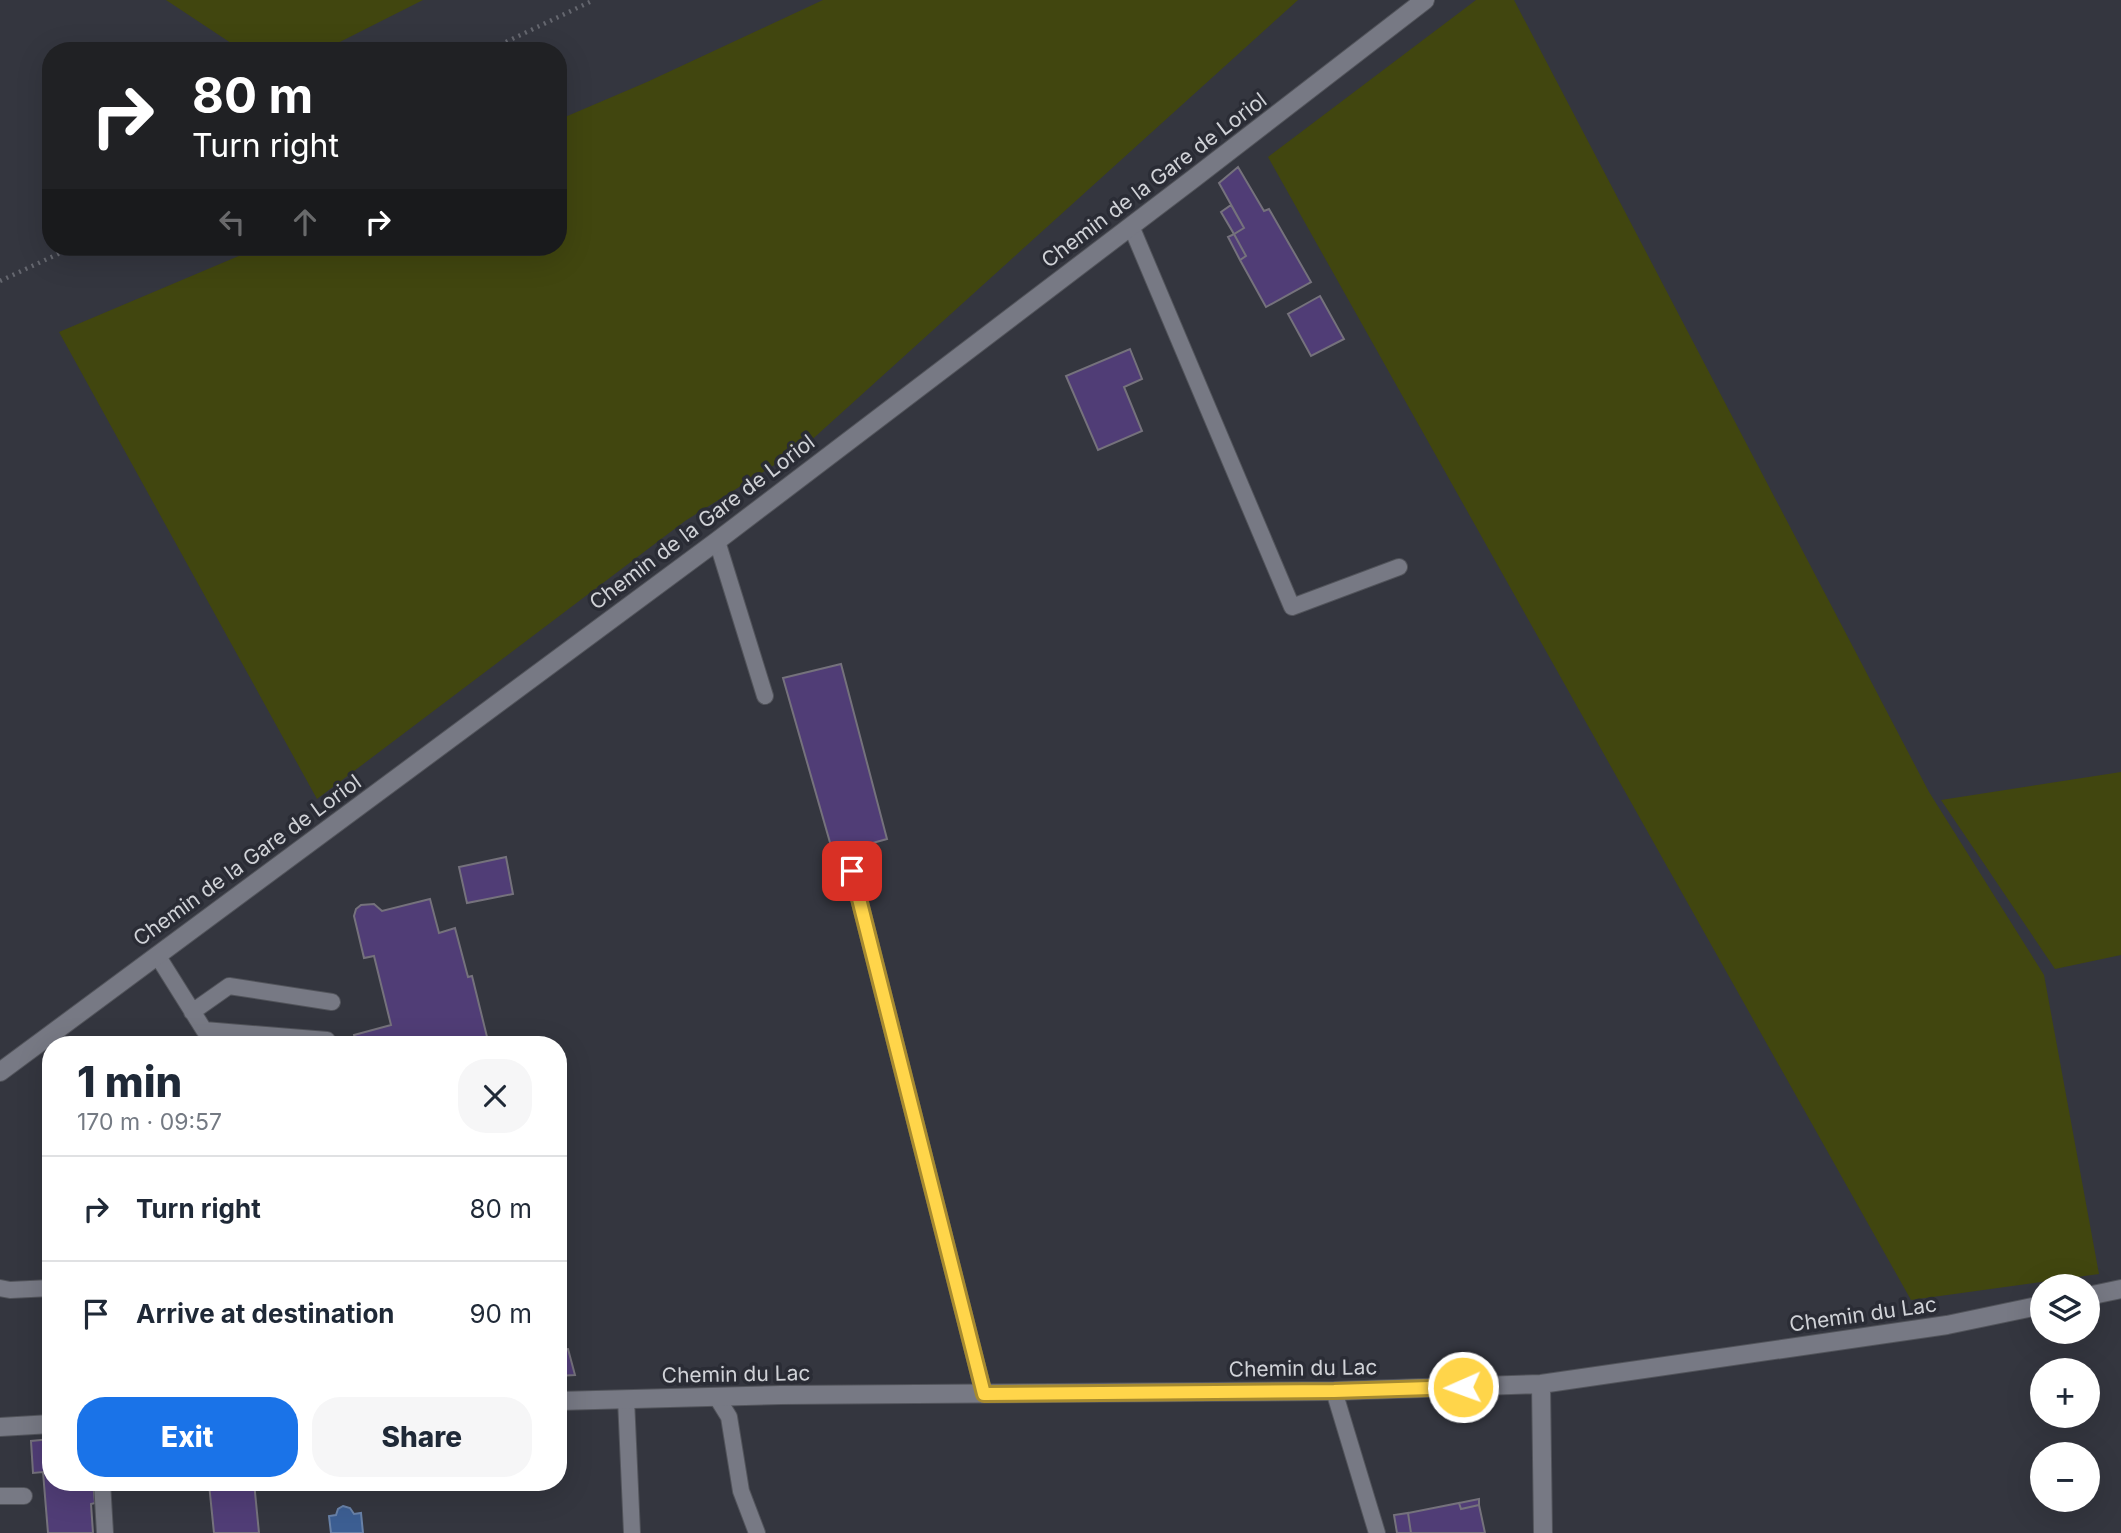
<!DOCTYPE html>
<meta charset="utf-8">
<style>
:root{--surface:#fff;--page:#f6f6f7;--text:#1f2937;--muted:#747a83;--line:#e0e1e3;--accent:#1a73e8}
body{margin:0;font-family:Inter,sans-serif;background:var(--page);color:var(--text);height:100vh;display:flex;flex-direction:column;font-size:26px;white-space:nowrap}
*{box-sizing:border-box;margin:0}
p{font-size:23px;color:var(--muted)}
.icon{flex:none;width:38px;height:38px;fill:none;stroke:currentColor;stroke-width:2;stroke-linecap:round;stroke-linejoin:round}
.map{position:relative;flex:1;overflow:hidden}
.sheet{position:absolute;left:42px;top:1036px;width:525px;height:455px;display:flex;flex-direction:column;background:var(--surface);border-radius:28px;box-shadow:0 7px 28px #0002}
.sheet>*{flex:none}
.hud{position:absolute;left:42px;top:42px;width:525px;height:214px;border-radius:28px;box-shadow:0 7px 28px #0002;background:#202124;color:#fff;overflow:hidden}
.tools{position:absolute;left:2030px;top:1274px;display:grid;gap:14px}
.tools a{display:grid;place-items:center;width:70px;height:70px;border-radius:50%;background:var(--surface);box-shadow:0 7px 28px #0002;font-size:35px}
.pin{position:absolute;display:grid;place-items:center;width:60px;height:60px;color:#fff;margin:-30px;border-radius:14px;box-shadow:0 4px 10px #0006}
.me{position:absolute;width:77px;margin:-38px;rotate:268deg;stroke-linejoin:round;filter:drop-shadow(0 0 5px #0008)}
.turn{display:flex;align-items:center;gap:24px;height:147px;padding:0 35px;font-size:32px}
.turn .icon{width:91px;height:91px;stroke-width:2.5}
.turn b{display:block;font-size:49px;line-height:60px}
.lanes{display:flex;align-items:center;height:66px;padding:0 35px;background:#0003;justify-content:center;gap:35px;direction:ltr}
.lanes .off{opacity:.35}
.round{display:grid;place-items:center;flex:none;width:74px;height:74px;border-radius:28px;background:var(--page)}
.headline{display:flex;align-items:center;justify-content:space-between;height:119px;padding:0 35px}
h1{font-size:42px;font-weight:800;line-height:52px}
.cta{display:flex;gap:14px;margin-top:auto;padding:14px 35px}
.cta a{flex:1;height:80px;border-radius:28px;background:var(--accent);color:#fff;font-size:28px;font-weight:800;line-height:80px;text-align:center}
.cta a+a{background:var(--page);color:var(--text)}
ul{padding:0;list-style:none}
li{display:flex;align-items:center;gap:21px;height:105px;padding:0 35px;border-top:2px solid var(--line)}
li div{flex:1}
li b{display:block;font-size:26px}
li em{font-style:normal}
.map>svg:first-child{display:block}
</style>
<div class="map">
<svg width="2121" height="1533" viewBox="0 0 2121 1533">
<rect width="100%" height="100%" fill="#34363f"/>
<path fill="#41460f" d="M 166,0 L 423,0 L 322,51 L 243,51 Z
M 823,0 L 1298,0 L 806,445 L 685,521 L 317,799 L 59,332 L 260,247 L 558,247 L 558,120 L 647,82 Z
M 1476,0 L 1514,0 L 1929,792 L 2044,975 L 2099,1274 L 1911,1300 L 1268,157 Z
M 2121,772 L 2121,955 L 2055,969 L 1941,800 Z"/>
<path fill="#3c5e92" stroke="#6881a7" stroke-width="2" d="M 343,1506 L 350,1508 L 354,1514 L 361,1513 L 363,1533 L 331,1533 L 329,1516 L 336,1515 L 338,1509 Z"/>
<path fill="#503d76" stroke="#75727c" stroke-width="2" d="M 1238,167 L 1264,211 L 1269,209 L 1311,282 L 1266,307 L 1240,260 L 1246,256 L 1234,234 L 1244,228 L 1219,183 Z
M 1231,205 L 1244,228 L 1234,234 L 1221,212 Z
M 1234,234 L 1246,256 L 1240,260 L 1228,237 Z
M 1320,296 L 1344,339 L 1311,356 L 1288,314 Z
M 1130,349 L 1142,379 L 1124,387 L 1142,431 L 1098,450 L 1066,376 Z
M 841,664 L 887,839 L 869,844 L 872,855 L 859,859 L 856,846 L 833,853 L 783,678 Z
M 506,857 L 513,894 L 467,903 L 459,867 Z
M 430,899 L 439,933 L 455,928 L 468,977 L 472,976 L 489,1045 L 356,1045 L 354,1035 L 391,1025 L 374,956 L 364,958 L 354,916 L 356,909 L 361,905 L 374,904 L 382,911 Z
M 568,1349 L 575,1375 L 558,1376 L 558,1350 Z
M 51,1439 L 51,1482 L 93,1482 L 95,1503 L 91,1504 L 93,1533 L 48,1533 L 43,1472 L 33,1473 L 31,1441 Z
M 227,1482 L 254,1482 L 259,1533 L 214,1533 L 209,1484 Z
M 1479,1499 L 1479,1505 L 1461,1509 L 1459,1503 Z
M 1459,1503 L 1461,1509 L 1479,1505 L 1485,1533 L 1411,1533 L 1408,1513 Z
M 1408,1513 L 1411,1533 L 1397,1533 L 1394,1515 Z"/>
<g fill="none" stroke-linecap="round" stroke-linejoin="round">
<g stroke="#52545b" stroke-width="18">
<path id="lane" d="M 1131,226 L 1292,607 L 1399,567
M 717,541 L 765,696
M 852,871 L 984,1394
M 157,955 L 204,1030 L 327,1040
M 192,1012 L 229,986 L 332,1002
M 0,1288 L 10,1290 L 51,1288
M 1334,1391 L 1377,1533
M 716,1396 L 729,1417 L 741,1491 L 757,1533
M 626,1399 L 632,1533
M 102,1482 L 105,1533
M 0,1496 L 24,1496"/>
</g>
<g stroke="#52545b" stroke-width="20">
<path id="street" d="M 2088,1296 L 2121,1289
M 1541,1384 L 1543,1533
M 558,1401 L 781,1395 L 1334,1391 L 1541,1384 L 1947,1325 L 2042,1305
M 0,1427 L 51,1424"/>
</g>
<g stroke="#52545b" stroke-width="20">
<path id="secondary" d="M 0,1072 L 717,541 L 1193,179 L 1425,0"/>
</g>
<path stroke="#65676f" stroke-width="4.5" stroke-dasharray="2 5" stroke-linecap="butt" d="M 487,51 L 594,0
M 0,281 L 73,247"/>
<use href="#lane" stroke="#777984" stroke-width="16"/>
<use href="#street" stroke="#777984" stroke-width="18"/>
<use href="#secondary" stroke="#777984" stroke-width="18"/>
</g>
<g fill="none" stroke-linecap="round" stroke-linejoin="round">
<g stroke="#a68a30" stroke-width="18">
<path id="route" d="M 852,871 L 984,1394 L 1334,1391 L 1463,1387"/>
</g>
<use href="#route" stroke="#ffd54a" stroke-width="12"/>
</g>
<g text-anchor="middle" dominant-baseline="central" stroke-width="7" stroke-linejoin="round" paint-order="stroke">
<g font-size="21" fill="#d0d2d7" stroke="#2a2c35">
<text transform="translate(1154 180) rotate(-37)">Chemin de la Gare de Loriol</text>
<text transform="translate(702 522) rotate(-37)">Chemin de la Gare de Loriol</text>
<text transform="translate(247 860) rotate(-36)">Chemin de la Gare de Loriol</text>
<text transform="translate(1863 1314) rotate(-8)">Chemin du Lac</text>
<text transform="translate(1303 1368) rotate(-1)">Chemin du Lac</text>
<text transform="translate(736 1374) rotate(-1)">Chemin du Lac</text>
</g>
</g>
</svg>
<div class="tools">
<a><svg class="icon" aria-label="layers" viewBox="0 0 24 24"><path d="M12 4l9 5-9 5-9-5zM3 14l9 5 9-5"/></svg></a>
<a>+</a>
<a>−</a>
</div>
<div class="pin" style="left:852px;top:871px;background:#d93025"><svg class="icon" aria-label="arrive" viewBox="0 0 24 24"><path d="M6 21V4h12l-3 4 3 4H6"/></svg></div>
<svg class="me" style="left:1463px;top:1387px" viewBox="-20 -20 40 40"><circle r="17" fill="#ffd54a" stroke="#fff" stroke-width="3"/><path d="M0-11L8 9 0 5-8 9z" fill="#fff"/></svg>
<div class="hud">
<div class="turn"><svg class="icon" aria-label="right" viewBox="0 0 24 24"><path d="M7 20v-9h11M14 6l5 5-5 5"/></svg><div><b>80 m</b>Turn right</div></div>
<div class="lanes"><svg class="icon off" aria-label="left" viewBox="0 0 24 24"><path d="M17 20v-9H6M10 6l-5 5 5 5"/></svg><svg class="icon off" aria-label="ahead" viewBox="0 0 24 24"><path d="M12 20V5M6 11l6-6 6 6"/></svg><svg class="icon" aria-label="right" viewBox="0 0 24 24"><path d="M7 20v-9h11M14 6l5 5-5 5"/></svg></div>
</div>
<section class="sheet">
<div class="headline"><div><h1>1 min</h1><p>170 m · 09:57</p></div><a class="round"><svg class="icon" aria-label="close" viewBox="0 0 24 24"><path d="M6 6l12 12M18 6L6 18"/></svg></a></div>
<ul>
<li><svg class="icon" aria-label="right" viewBox="0 0 24 24"><path d="M7 20v-9h11M14 6l5 5-5 5"/></svg><div><b>Turn right</b></div><em>80 m</em></li>
<li><svg class="icon" aria-label="arrive" viewBox="0 0 24 24"><path d="M6 21V4h12l-3 4 3 4H6"/></svg><div><b>Arrive at destination</b></div><em>90 m</em></li>
</ul>
<div class="cta"><a>Exit</a><a>Share</a></div>
</section>
</div>
